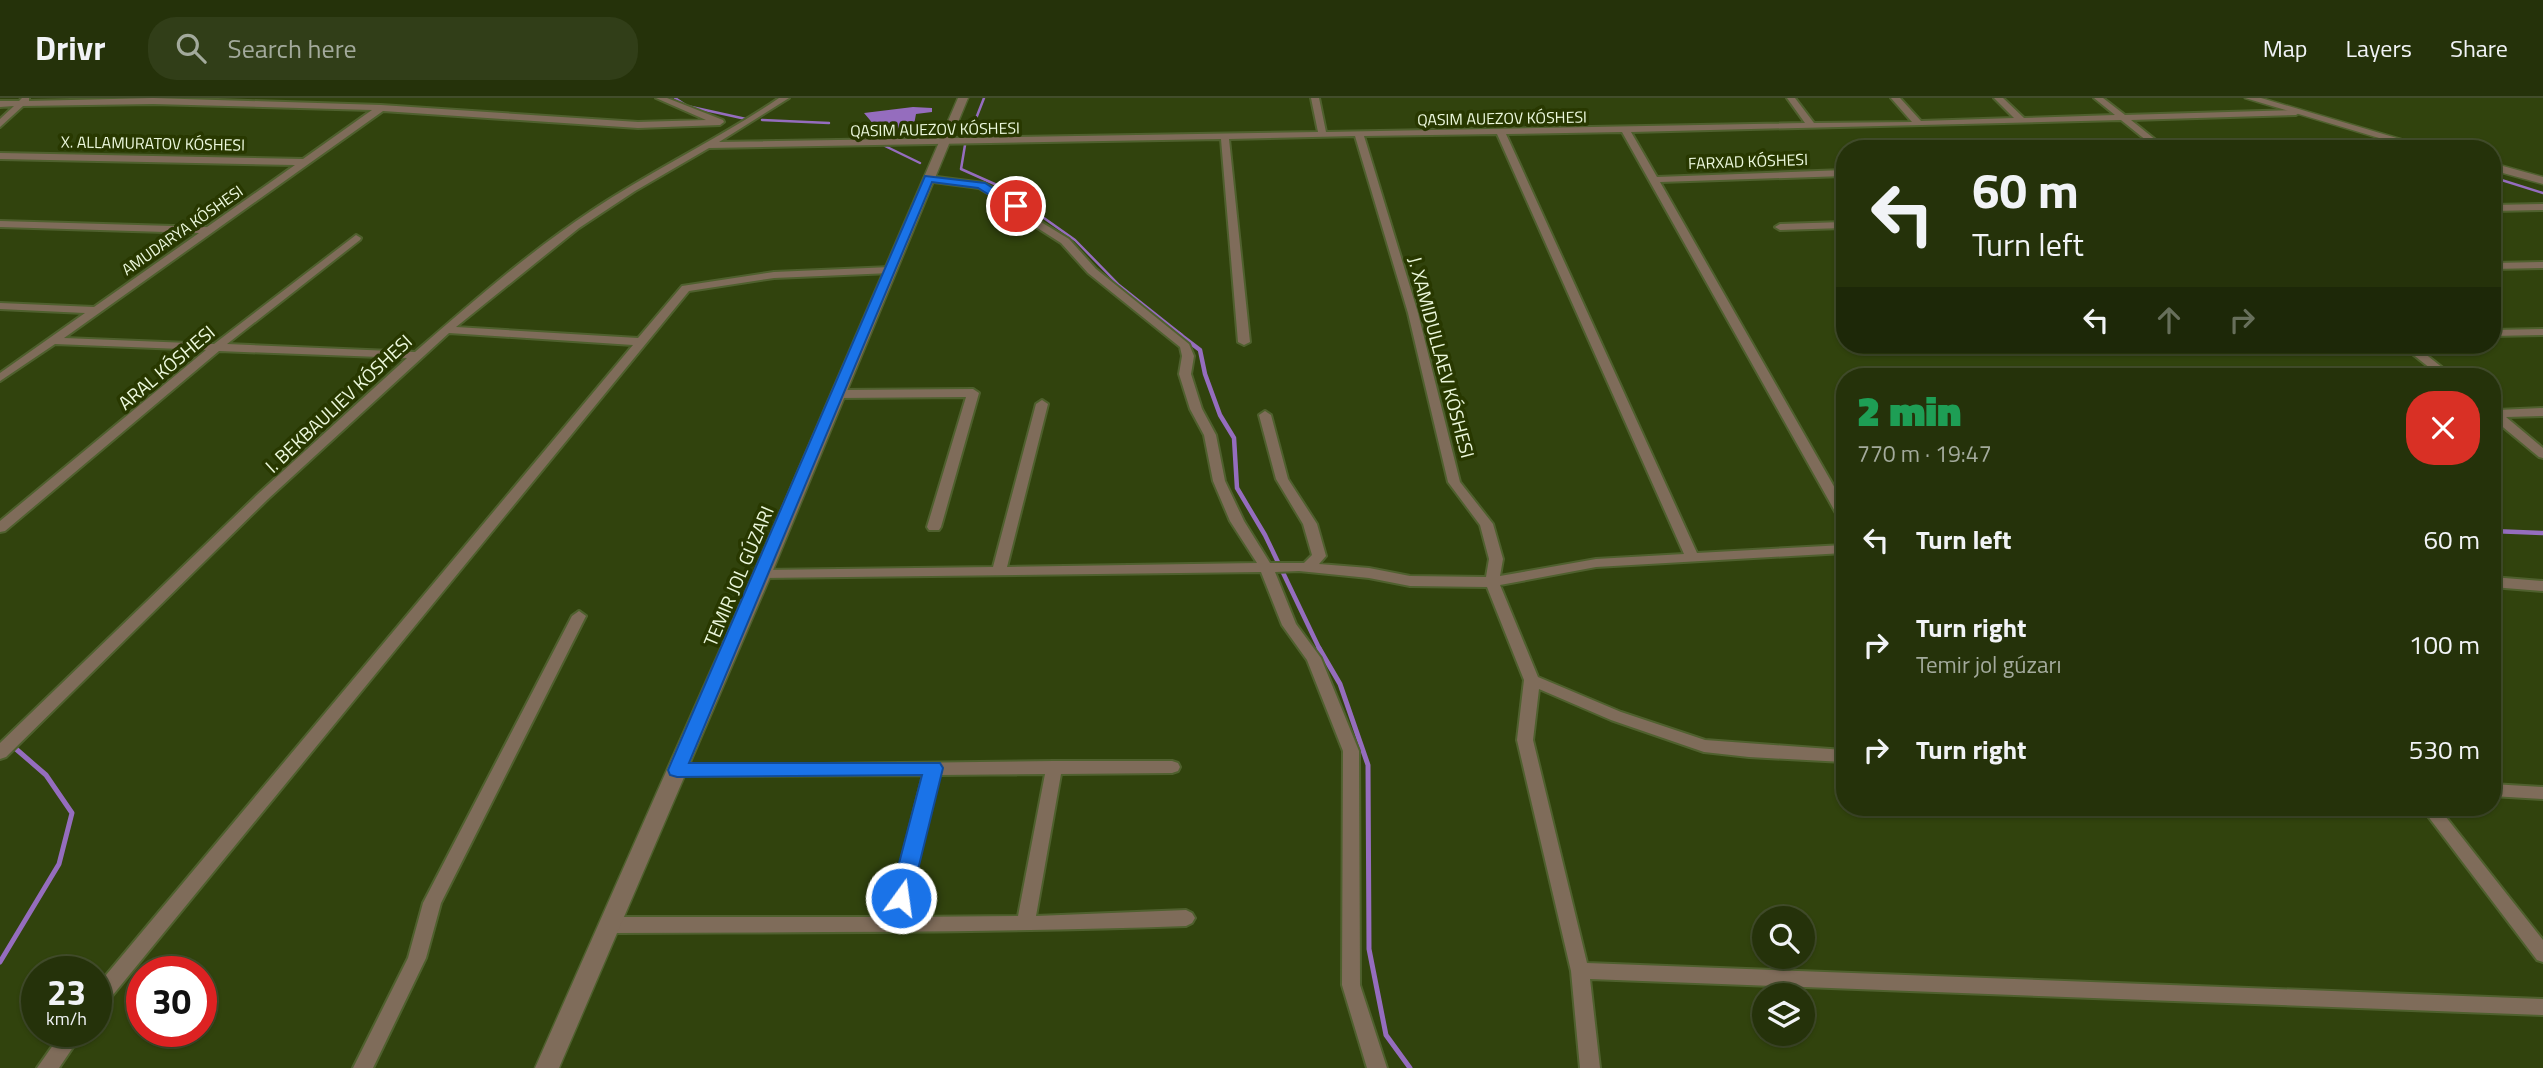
<!DOCTYPE html>
<meta charset="utf-8">
<style>
:root{--surface:#25320a;--page:#313e18;--text:#f1f3f6;--muted:#a3aa9c;--line:#424d2b}
body{margin:0;font-family:"Titillium Web",sans-serif;background:var(--page);color:var(--text);height:100vh;display:flex;flex-direction:column;font-size:26px;white-space:nowrap}
*{box-sizing:border-box;margin:0}
p{font-size:23px;color:var(--muted)}
.icon{flex:none;width:38px;height:38px;fill:none;stroke:currentColor;stroke-width:2;stroke-linecap:round;stroke-linejoin:round}
.map{position:relative;flex:1;overflow:hidden}
.panel{position:absolute;left:1836px;top:270px;width:665px;height:448px;display:flex;flex-direction:column;background:var(--surface);border-radius:28px;box-shadow:0 2px 5px #0004,0 0 0 2px var(--line)}
.panel>*{flex:none}
.hud{position:absolute;left:1836px;top:42px;width:665px;height:214px;border-radius:28px;box-shadow:0 2px 5px #0004,0 0 0 2px var(--line);background:#25320a;color:var(--text);overflow:hidden}
.tools{position:absolute;left:1752px;top:808px;display:grid;gap:14px}
.tools a{display:grid;place-items:center;width:63px;height:63px;border-radius:50%;background:var(--surface);box-shadow:0 2px 5px #0004,0 0 0 2px var(--line);font-size:35px}
.speed{position:absolute;left:21px;top:858px;display:flex;gap:14px;font-size:35px;font-weight:700;text-align:center}
.speed>*{display:grid;place-content:center;width:91px;height:91px;border-radius:50%;background:var(--surface);box-shadow:0 2px 5px #0004,0 0 0 2px var(--line);line-height:1}
.speed small{font-size:18px;font-weight:400}
.speed .limit{border:10px solid #d22;background:#fff;color:#111}
.pin{position:absolute;display:grid;place-items:center;width:60px;height:60px;color:#fff;margin:-30px;border:4px solid #fff;border-radius:50%;box-shadow:0 2px 7px #0007}
.me{position:absolute;width:77px;margin:-38px;rotate:14deg;stroke-linejoin:round;filter:drop-shadow(0 0 5px #0008)}
.turn{display:flex;align-items:center;gap:24px;height:147px;padding:0 21px;font-size:32px}
.turn .icon{width:91px;height:91px;stroke-width:2.5}
.turn b{display:block;font-size:49px;line-height:60px}
.lanes{display:flex;align-items:center;height:66px;padding:0 21px;background:#0003;justify-content:center;gap:35px;direction:ltr}
.lanes .off{opacity:.35}
.round{display:grid;place-items:center;flex:none;width:74px;height:74px;border-radius:28px;background:var(--page)}
.head{display:flex;align-items:center;justify-content:space-between;height:119px;padding:0 21px}
h1{font-size:42px;font-weight:800;line-height:52px;color:#1e9e55}
ul{padding:0;list-style:none}
li{display:flex;align-items:center;gap:21px;height:105px;padding:0 21px}
li div{flex:1}
li b{display:block;font-size:26px}
li em{font-style:normal}
header{display:flex;align-items:center;gap:42px;box-sizing:border-box;height:98px;padding:0 35px;background:var(--surface);border-bottom:2px solid var(--line)}
header strong{font-size:33px}
nav{display:flex;gap:38px;margin-inline-start:auto;font-size:24px}
.search{width:490px;height:63px;background:var(--page);display:flex;align-items:center;gap:18px;box-sizing:border-box;padding:0 24px;border-radius:28px;color:var(--muted);font-size:26px}
.map>svg:first-child{display:block}
</style>
<header>
<strong>Drivr</strong>
<div class="search"><svg class="icon" aria-label="search" viewBox="0 0 24 24"><circle cx="10" cy="10" r="6"/><path d="M15 15l6 6"/></svg>Search here</div>
<nav><a>Map</a><a>Layers</a><a>Share</a></nav>
</header>
<div class="map">
<svg width="2543" height="970" viewBox="0 0 2543 970">
<rect width="100%" height="100%" fill="#31430d"/>
<path fill="#956dbe" d="M 913,9 L 932,10 L 932,14 L 916,16 L 913,32 L 937,33 L 936,37 L 909,40 L 864,36 L 863,30 L 875,28 L 864,15 Z"/>
<g fill="none" stroke-linecap="round" stroke-linejoin="round">
<path stroke="#956dbe" stroke-width="2.5" d="M 675,0 L 687,8 L 746,21
M 762,22 L 829,25
M 968,41 L 984,0
M 965,47 L 961,71 L 1017,96 L 1034,113 L 1075,142 L 1119,187 L 1182,237
M 885,48 L 920,65
M 2492,79 L 2543,95"/>
<path stroke="#956dbe" stroke-width="4.5" d="M 1179,236 L 1200,252 L 1205,276 L 1220,317 L 1234,340 L 1237,390 L 1265,437 L 1320,552
M 2492,433 L 2543,435"/>
<path stroke="#956dbe" stroke-width="5" d="M 1319,550 L 1340,586 L 1368,667 L 1369,851 L 1386,937 L 1410,970
M 0,864 L 59,766 L 72,715 L 46,677 L 16,651"/>
<g stroke="#4f602e" stroke-width="4">
<path id="minor" d="M 22,0 L 29,0 L 29,3 L 153,0 L 381,7 L 638,24 L 706,22 L 656,0 L 667,0 L 723,22 L 724,24 L 720,27 L 638,30 L 383,13 L 64,240 L 214,246 L 356,137 L 361,140 L 360,142 L 227,246 L 415,254 C 471,205 528,155 591,113 C 652,72 719,41 779,0 L 789,0 L 719,44 L 1318,34 L 1311,0 L 1319,0 L 1326,34 L 1805,25 L 1787,0 L 1795,0 L 1814,25 L 1912,24 L 1891,0 L 1900,0 L 1921,23 L 2014,20 L 1994,0 L 2003,0 L 2024,20 L 2115,17 L 2094,0 L 2103,0 L 2125,17 L 2299,12 L 2300,14 L 2296,17 L 2131,22 L 2167,51 L 2157,51 L 2121,22 L 1631,34 L 1657,79 L 1844,72 L 1844,78 L 1660,84 L 1844,406 L 1844,421 L 1837,417 L 1622,34 L 1506,36 L 1697,455 L 1844,447 L 1844,455 L 1596,469 L 1500,487 L 1538,579 L 1621,614 L 1705,642 L 1844,652 L 1844,664 L 1749,659 L 1704,654 L 1611,622 L 1539,591 L 1533,642 L 1587,865 L 2543,901 L 2543,917 L 1590,881 L 1600,970 L 1580,970 L 1571,873 L 1517,642 L 1524,582 L 1487,489 L 1410,488 L 1369,480 L 1299,473 L 1275,474 L 1296,526 L 1321,560 L 1359,653 L 1360,887 L 1387,970 L 1367,970 L 1342,887 L 1343,653 L 1307,562 L 1282,527 L 1261,474 L 757,480 L 755,477 L 757,474 L 762,472 L 993,469 L 1036,306 L 1042,302 L 1048,306 L 1007,469 L 1257,465 L 1230,423 L 1213,383 L 1204,337 L 1190,311 L 1179,276 L 1182,258 L 1180,249 L 1088,175 L 1061,145 L 1025,122 L 1013,110 L 979,90 L 926,83 L 924,81 L 929,78 L 984,85 L 1019,106 L 1031,118 L 1069,141 L 1096,171 L 1189,246 L 1194,258 L 1191,276 L 1202,311 L 1216,337 L 1225,383 L 1244,423 L 1270,465 L 1304,465 L 1312,457 L 1303,426 L 1276,381 L 1259,317 L 1265,313 L 1271,317 L 1288,381 L 1317,426 L 1326,458 L 1319,466 L 1369,470 L 1410,478 L 1486,479 L 1489,461 L 1480,427 L 1448,384 L 1408,215 L 1355,38 L 1229,41 L 1250,244 L 1244,247 L 1238,244 L 1221,41 L 709,50 L 635,93 L 579,130 L 456,229 L 638,240 L 682,188 L 774,174 L 891,169 L 896,172 L 891,175 L 774,180 L 689,193 L 103,909 L 96,911 L 96,889 L 633,247 L 449,235 L 268,401 L 6,659 L 0,661 L 0,645 L 259,395 L 407,260 L 219,253 L 5,433 L 0,434 L 0,423 L 206,252 L 55,246 L 0,283 L 0,275 L 85,215 L 0,211 L 0,205 L 94,209 L 199,135 L 0,129 L 0,123 L 207,129 L 295,67 L 0,61 L 0,55 L 303,61 L 372,12 L 153,6 L 23,8 L 0,29 L 0,21 L 14,8 L 0,9 L 0,3 L 19,3 ZM 1497,36 L 1684,456 L 1596,461 L 1500,478 L 1503,461 L 1493,426 L 1460,384 L 1418,215 L 1364,38 Z
M 2543,106 L 2543,112 L 2492,113 L 2492,107 Z
M 1844,124 L 1844,130 L 1780,132 L 1775,129 L 1780,126 Z
M 2543,164 L 2543,170 L 2492,171 L 2492,165 Z
M 2543,231 L 2543,237 L 2492,238 L 2492,232 Z
M 2108,247 L 2187,247 L 2181,250 L 2040,256 L 2034,253 L 2040,250 Z
M 2401,247 L 2414,247 L 2453,278 L 2440,278 Z
M 973,291 L 979,295 L 941,429 L 939,432 L 929,432 L 927,429 L 966,299 L 839,300 L 833,296 L 839,292 Z
M 2492,310 L 2497,312 L 2543,310 L 2543,318 L 2506,319 L 2543,350 L 2543,360 L 2539,359 L 2492,320 Z
M 2492,479 L 2543,483 L 2543,493 L 2492,489 Z
M 579,513 L 586,518 L 441,805 L 426,860 L 373,970 L 353,970 L 408,860 L 423,805 L 572,518 Z
M 1054,663 L 1172,663 L 1178,665 L 1180,669 L 1178,673 L 1172,675 L 1061,676 L 1036,818 L 1186,812 L 1192,815 L 1195,820 L 1192,825 L 1186,828 C 993,835 802,834 609,835 L 603,832 L 600,827 L 603,822 L 609,819 L 887,819 L 923,677 L 677,678 L 671,676 L 669,672 L 671,668 ZM 1045,676 L 1018,818 L 905,819 L 939,677 Z
M 2492,686 L 2543,689 L 2543,701 L 2492,698 Z
M 2421,709 L 2438,709 L 2543,842 L 2543,864 L 2537,862 Z
M 63,933 L 84,933 L 59,970 L 37,970 Z"/>
</g>
<g stroke="#4f602e" stroke-width="3">
<path id="tertiary" d="M 958,0 L 968,0 L 771,477 L 559,970 L 535,970 L 753,477 Z
M 2245,0 L 2261,0 L 2434,51 L 2416,51 Z
M 2492,65 L 2543,79 L 2543,86 L 2492,72 Z"/>
</g>
<use href="#minor" fill="#7f6c5a" fill-rule="evenodd"/>
<use href="#tertiary" fill="#7f6c5a" fill-rule="evenodd"/>
</g>
<path fill="#1a73e8" stroke="#114b97" stroke-width="2" d="M 925,78 L 985,85 L 1021,108 L 1012,111 L 978,90 L 932,84 L 689,665 L 940,665 L 943,670 L 911,800 L 908,806 L 901,809 L 893,806 L 890,800 L 922,677 L 677,679 L 670,677 L 668,672 Z"/>
<g text-anchor="middle" dominant-baseline="central" stroke-width="7" stroke-linejoin="round" paint-order="stroke">
<g font-size="16" fill="#ecf8dc" stroke="#283800">
<text transform="translate(1502 20) rotate(-1)">QASIM AUEZOV KÓSHESI</text>
<text transform="translate(935 31) rotate(-1)">QASIM AUEZOV KÓSHESI</text>
<text transform="translate(153 45) rotate(1)">X. ALLAMURATOV KÓSHESI</text>
<text transform="translate(1748 63) rotate(-2)">FARXAD KÓSHESI</text>
<text transform="translate(182 132) rotate(-35)">AMUDARYA KÓSHESI</text>
</g>
<g font-size="19" fill="#ecf8dc" stroke="#283800">
<text transform="translate(1442 259) rotate(75)">J. XAMIDULLAEV KÓSHESI</text>
<text transform="translate(166 269) rotate(-40)">ARAL KÓSHESI</text>
<text transform="translate(338 305) rotate(-43)">I. BEKBAULIEV KÓSHESI</text>
<text transform="translate(738 478) rotate(-67)">TEMIR JOL GÚZARI</text>
</g>
</g>
</svg>
<div class="tools">
<a><svg class="icon" aria-label="search" viewBox="0 0 24 24"><circle cx="10" cy="10" r="6"/><path d="M15 15l6 6"/></svg></a>
<a><svg class="icon" aria-label="layers" viewBox="0 0 24 24"><path d="M12 4l9 5-9 5-9-5zM3 14l9 5 9-5"/></svg></a>
</div>
<div class="speed"><div>23<small>km/h</small></div><div class="limit">30</div></div>
<div class="pin" style="left:1016px;top:108px;background:#d93025"><svg class="icon" aria-label="arrive" viewBox="0 0 24 24"><path d="M6 21V4h12l-3 4 3 4H6"/></svg></div>
<svg class="me" style="left:901px;top:800px" viewBox="-20 -20 40 40"><circle r="17" fill="#1a73e8" stroke="#fff" stroke-width="3"/><path d="M0-11L8 9 0 5-8 9z" fill="#fff"/></svg>
<div class="hud">
<div class="turn"><svg class="icon" aria-label="left" viewBox="0 0 24 24"><path d="M17 20v-9H6M10 6l-5 5 5 5"/></svg><div><b>60 m</b>Turn left</div></div>
<div class="lanes"><svg class="icon" aria-label="left" viewBox="0 0 24 24"><path d="M17 20v-9H6M10 6l-5 5 5 5"/></svg><svg class="icon off" aria-label="ahead" viewBox="0 0 24 24"><path d="M12 20V5M6 11l6-6 6 6"/></svg><svg class="icon off" aria-label="right" viewBox="0 0 24 24"><path d="M7 20v-9h11M14 6l5 5-5 5"/></svg></div>
</div>
<section class="panel">
<div class="head"><div><h1>2 min</h1><p>770 m · 19:47</p></div><a class="round" style="background:#d93025;color:#fff"><svg class="icon" aria-label="close" viewBox="0 0 24 24"><path d="M6 6l12 12M18 6L6 18"/></svg></a></div>
<ul>
<li><svg class="icon" aria-label="left" viewBox="0 0 24 24"><path d="M17 20v-9H6M10 6l-5 5 5 5"/></svg><div><b>Turn left</b></div><em>60 m</em></li>
<li><svg class="icon" aria-label="right" viewBox="0 0 24 24"><path d="M7 20v-9h11M14 6l5 5-5 5"/></svg><div><b>Turn right</b><p>Temir jol gúzarı</p></div><em>100 m</em></li>
<li><svg class="icon" aria-label="right" viewBox="0 0 24 24"><path d="M7 20v-9h11M14 6l5 5-5 5"/></svg><div><b>Turn right</b></div><em>530 m</em></li>
</ul>
</section>
</div>
